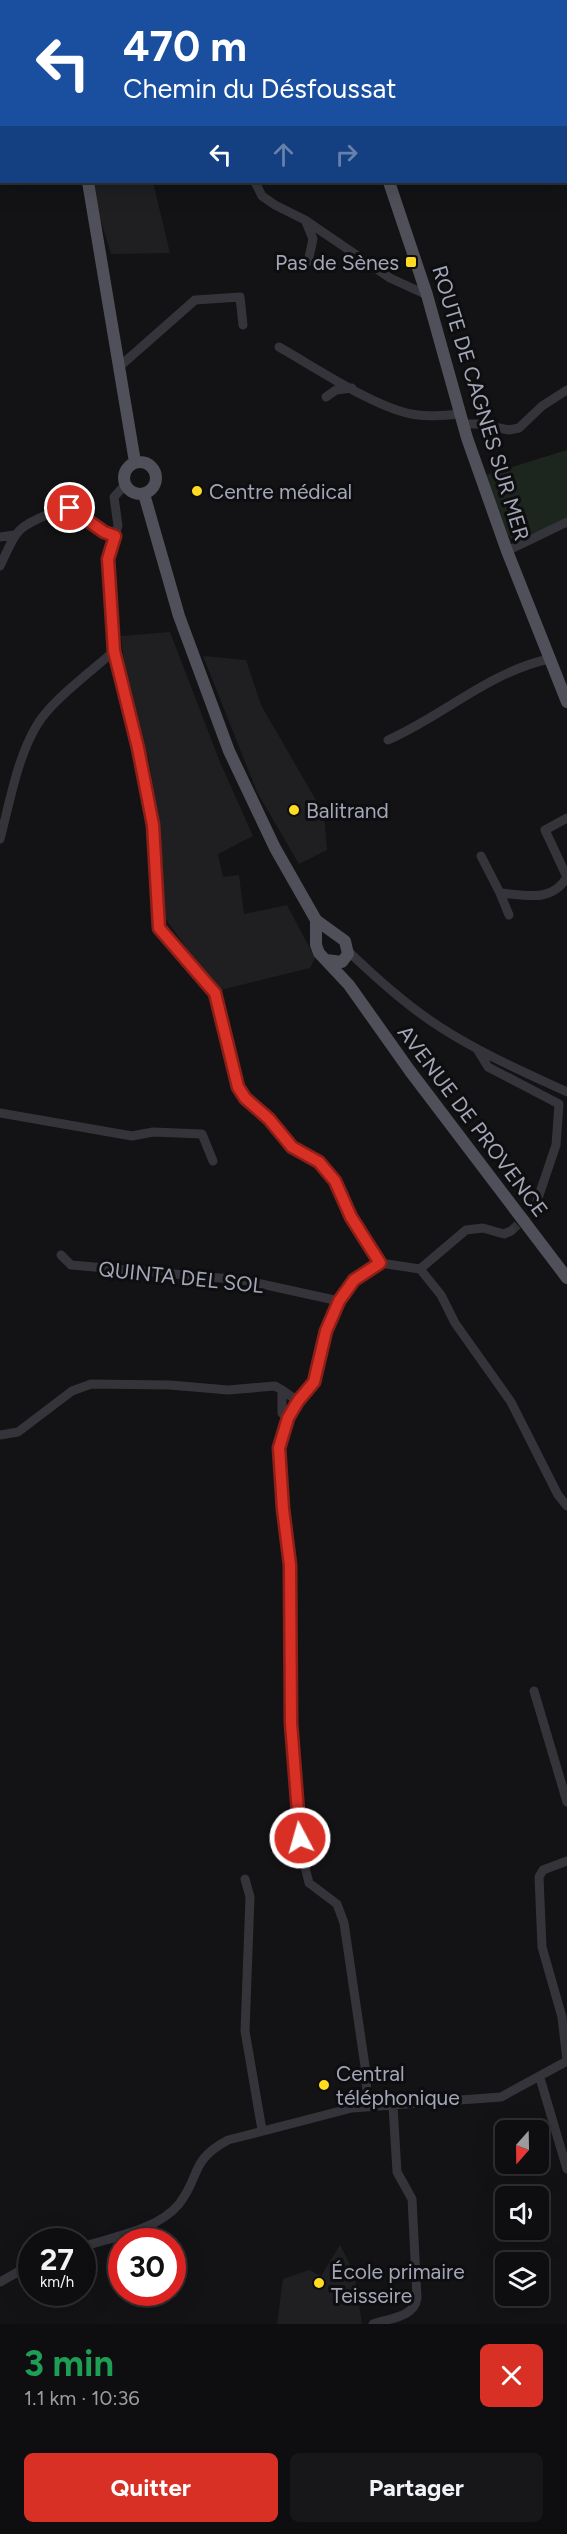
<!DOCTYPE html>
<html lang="fr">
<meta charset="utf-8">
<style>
:root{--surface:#0e0e10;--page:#171719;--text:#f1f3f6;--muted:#9b9c9f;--line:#2e2e30;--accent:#d93025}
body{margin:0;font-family:Figtree,sans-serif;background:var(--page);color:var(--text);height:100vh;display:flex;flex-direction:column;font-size:22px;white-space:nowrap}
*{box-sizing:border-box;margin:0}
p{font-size:20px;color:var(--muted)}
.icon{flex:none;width:33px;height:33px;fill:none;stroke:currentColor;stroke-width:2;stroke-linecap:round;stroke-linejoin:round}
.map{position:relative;height:2324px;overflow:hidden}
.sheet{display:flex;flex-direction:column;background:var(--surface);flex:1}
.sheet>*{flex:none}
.hud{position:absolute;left:0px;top:0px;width:567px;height:183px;box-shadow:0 6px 24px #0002,0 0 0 2px var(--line);background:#1a4fa0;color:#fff;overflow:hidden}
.needle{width:39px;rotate:200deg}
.tools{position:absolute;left:495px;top:2120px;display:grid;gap:12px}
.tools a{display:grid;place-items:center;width:54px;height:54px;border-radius:9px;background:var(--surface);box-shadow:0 6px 24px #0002,0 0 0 2px var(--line);font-size:30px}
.speed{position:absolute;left:18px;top:2228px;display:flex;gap:12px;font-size:30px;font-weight:700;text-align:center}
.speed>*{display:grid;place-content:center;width:78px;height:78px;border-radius:50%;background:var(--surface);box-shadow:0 6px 24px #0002,0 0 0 2px var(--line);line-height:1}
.speed small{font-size:15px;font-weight:400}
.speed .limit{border:9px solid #d22;background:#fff;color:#111}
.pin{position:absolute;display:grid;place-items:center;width:51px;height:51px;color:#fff;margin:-26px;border:3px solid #fff;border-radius:50%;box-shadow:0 2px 6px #0007}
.me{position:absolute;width:66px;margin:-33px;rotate:354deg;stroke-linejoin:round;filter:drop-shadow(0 0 4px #0008)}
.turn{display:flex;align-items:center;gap:21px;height:126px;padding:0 24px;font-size:27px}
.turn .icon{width:78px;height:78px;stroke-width:2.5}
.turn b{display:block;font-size:42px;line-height:51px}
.lanes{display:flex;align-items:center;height:57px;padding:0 24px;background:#0003;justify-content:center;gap:30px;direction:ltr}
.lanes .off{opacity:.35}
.round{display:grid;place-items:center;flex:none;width:63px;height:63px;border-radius:9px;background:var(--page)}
.summary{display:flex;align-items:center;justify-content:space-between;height:102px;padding:0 24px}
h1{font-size:36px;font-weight:700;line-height:45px;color:#1e9e55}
.cta{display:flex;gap:12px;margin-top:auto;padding:12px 24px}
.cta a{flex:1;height:69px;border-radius:9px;background:var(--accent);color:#fff;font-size:24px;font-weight:700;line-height:69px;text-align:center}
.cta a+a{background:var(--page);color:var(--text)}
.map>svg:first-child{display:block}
</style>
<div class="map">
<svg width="567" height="2324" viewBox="0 0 567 2324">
<rect width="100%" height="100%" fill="#131315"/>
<path fill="#1f1f22" d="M 89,182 L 153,182 L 170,253 L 111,254 Z
M 170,632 L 220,762 L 253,836 L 218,854 L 223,877 L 239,875 L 244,914 L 287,905 L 315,958 L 310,968 L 221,990 L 197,963 L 163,915 L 158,815 L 149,761 L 125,672 L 121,636 Z
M 203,656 L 246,660 L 261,705 L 324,814 L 327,850 L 299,864 L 257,792 Z
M 340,2245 L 354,2272 L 362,2324 L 277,2324 L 283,2279 L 309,2270 L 321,2276 Z"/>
<path fill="#1d251f" d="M 567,450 L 567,520 L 513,541 L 508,535 L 486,475 Z"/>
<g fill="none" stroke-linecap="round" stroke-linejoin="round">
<path stroke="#303035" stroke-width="9" stroke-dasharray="9 4.5" stroke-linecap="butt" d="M 511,1231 L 534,1210"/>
<path stroke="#34343a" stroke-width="9" d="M 255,182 L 262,196 L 275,205 L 305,220 L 390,278 L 427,295
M 306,222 L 313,239 L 308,262
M 279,347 C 315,367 379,411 418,415 C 432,417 446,415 460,414
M 119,367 L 195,300 L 240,297 L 243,325
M 326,397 L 336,390 L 352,388
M 463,424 L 479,424 L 509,430 L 519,428 L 542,406 L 567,390
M 125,485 L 114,497 L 118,526 L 108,559 L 114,651 L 138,748 L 153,825 L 159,928 L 215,993 L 238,1087 L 245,1098 L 269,1119 L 293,1147 L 319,1162 L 335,1181 L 351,1217 L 380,1263 L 420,1269 L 441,1295 L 455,1323 L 511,1402 L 558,1495 L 567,1506
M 0,537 L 14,535
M 507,551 L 567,522
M 0,566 C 16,533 14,528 49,514 C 56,511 65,506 72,508 C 86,512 98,530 115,536
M 388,740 C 443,716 489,672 549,659
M 0,839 C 10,802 17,758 37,725 C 51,701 92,671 114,651
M 481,856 L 500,893 C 526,895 552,903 567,877 L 545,830 L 567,818
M 500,893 L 509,915
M 348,951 C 376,978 407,1006 440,1027 C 480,1053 524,1072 567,1092
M 477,1049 L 488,1067 L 559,1104 L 556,1145 L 534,1210
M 0,1113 L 132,1136 L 153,1132 L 202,1134 L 213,1161
M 61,1255 L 71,1265 L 243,1280 L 339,1301
M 420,1269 L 466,1230 L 483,1228 L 504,1234 L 511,1231
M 288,1418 L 282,1413 L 282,1390 L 298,1401
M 0,1435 L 18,1432 L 72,1391 L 91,1384 L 170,1385 L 228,1390 L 275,1386 L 282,1390
M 534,1691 L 567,1802
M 245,1879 L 250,1897 L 245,2031 L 262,2130
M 567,2061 L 562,2017 L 542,1947 L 539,1877 L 543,1870 L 567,1861
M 540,2078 L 567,2169
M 368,2106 L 365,2066 L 344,1923 L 337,1904 L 309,1883 L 302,1855 L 291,1723 L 290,1565 L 279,1448 L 288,1418 L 298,1401 L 314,1382 L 326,1331 L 339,1301 L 354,1280 L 380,1263
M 82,2247 C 112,2237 158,2230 179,2204 C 201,2176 189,2161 228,2140 L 352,2108 L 501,2097 L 567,2061
M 0,2282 L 32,2264
M 373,2324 C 389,2318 414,2318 417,2298 L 412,2199 L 397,2172 L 393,2106"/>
<path stroke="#4f5059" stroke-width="12" d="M 57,0 L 57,2
M 339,0 L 339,2
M 88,182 L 135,462
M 389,182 L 427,295 L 467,438 L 507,551 L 567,702
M124 478a16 16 0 1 1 32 0a16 16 0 1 1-32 0Z
M 144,494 L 179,616 L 229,751 L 275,848 L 316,920 L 345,941 L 348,954 L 342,962 L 326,960
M 316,920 L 316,945 L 319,953 L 349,985 L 410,1071 L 567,1278"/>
</g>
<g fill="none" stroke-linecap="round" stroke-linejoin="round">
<g stroke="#8d1f18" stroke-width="15">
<path id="route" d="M 70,508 L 104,532 L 115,536 L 108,559 L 114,651 L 138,748 L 153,825 L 159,928 L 215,993 L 238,1087 L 245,1098 L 269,1119 L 292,1147 L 319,1162 L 335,1181 L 351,1217 L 380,1263 L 354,1280 L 339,1301 L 326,1331 L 314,1382 L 298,1401 L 288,1418 L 279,1448 L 283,1509 L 290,1565 L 291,1723 L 300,1838"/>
</g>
<use href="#route" stroke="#d93025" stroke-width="10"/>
</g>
<g fill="#ffdb21" stroke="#0e0e10" stroke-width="2">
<rect x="405" y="256" width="12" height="12" rx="3"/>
<circle cx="197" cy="491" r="6"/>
<circle cx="294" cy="810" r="6"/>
<circle cx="324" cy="2085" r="6"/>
<circle cx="319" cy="2283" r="6"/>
</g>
<g text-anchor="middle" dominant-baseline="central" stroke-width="6" stroke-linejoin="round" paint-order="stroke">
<g font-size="21" fill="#a3a6b7" stroke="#0e0e10" text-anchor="start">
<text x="399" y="262" text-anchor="end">Pas de Sènes</text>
<text x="209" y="491">Centre médical</text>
<text x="306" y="810">Balitrand</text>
<text x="336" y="2073">Central<tspan x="336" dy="24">téléphonique</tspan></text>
<text x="331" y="2271">École primaire<tspan x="331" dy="24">Teisseire</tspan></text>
</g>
<g font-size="21" fill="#a3a6b7" stroke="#0e0e10">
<text transform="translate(481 403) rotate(73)">ROUTE DE CAGNES SUR MER</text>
<text transform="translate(473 1121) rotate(53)">AVENUE DE PROVENCE</text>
<text transform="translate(181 1277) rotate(6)">QUINTA DEL SOL</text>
</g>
</g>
</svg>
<div class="tools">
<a><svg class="needle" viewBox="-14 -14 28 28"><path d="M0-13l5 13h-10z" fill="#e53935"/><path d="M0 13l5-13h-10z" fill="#9b9c9f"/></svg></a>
<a><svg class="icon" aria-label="sound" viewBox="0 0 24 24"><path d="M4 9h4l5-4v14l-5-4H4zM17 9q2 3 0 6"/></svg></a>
<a><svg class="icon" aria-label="layers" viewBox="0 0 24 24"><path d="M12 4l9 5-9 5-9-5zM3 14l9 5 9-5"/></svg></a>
</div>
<div class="speed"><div>27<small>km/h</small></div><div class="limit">30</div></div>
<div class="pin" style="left:70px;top:508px;background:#d93025"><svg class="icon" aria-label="arrive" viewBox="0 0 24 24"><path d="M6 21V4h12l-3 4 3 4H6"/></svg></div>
<svg class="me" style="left:300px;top:1838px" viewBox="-20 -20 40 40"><circle r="17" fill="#d93025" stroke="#fff" stroke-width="3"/><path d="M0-11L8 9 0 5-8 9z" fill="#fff"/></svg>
<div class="hud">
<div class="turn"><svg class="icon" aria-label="left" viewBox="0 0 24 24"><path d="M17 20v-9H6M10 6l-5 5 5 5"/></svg><div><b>470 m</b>Chemin du Désfoussat</div></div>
<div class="lanes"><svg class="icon" aria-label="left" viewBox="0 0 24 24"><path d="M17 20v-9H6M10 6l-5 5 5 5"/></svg><svg class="icon off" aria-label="ahead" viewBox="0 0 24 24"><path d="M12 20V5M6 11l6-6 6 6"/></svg><svg class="icon off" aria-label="right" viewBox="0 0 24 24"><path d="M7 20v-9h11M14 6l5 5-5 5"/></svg></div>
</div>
</div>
<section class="sheet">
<div class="summary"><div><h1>3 min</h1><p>1.1 km · 10:36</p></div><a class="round" style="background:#d93025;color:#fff"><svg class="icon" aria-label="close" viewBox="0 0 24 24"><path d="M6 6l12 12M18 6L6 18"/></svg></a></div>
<div class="cta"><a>Quitter</a><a>Partager</a></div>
</section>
